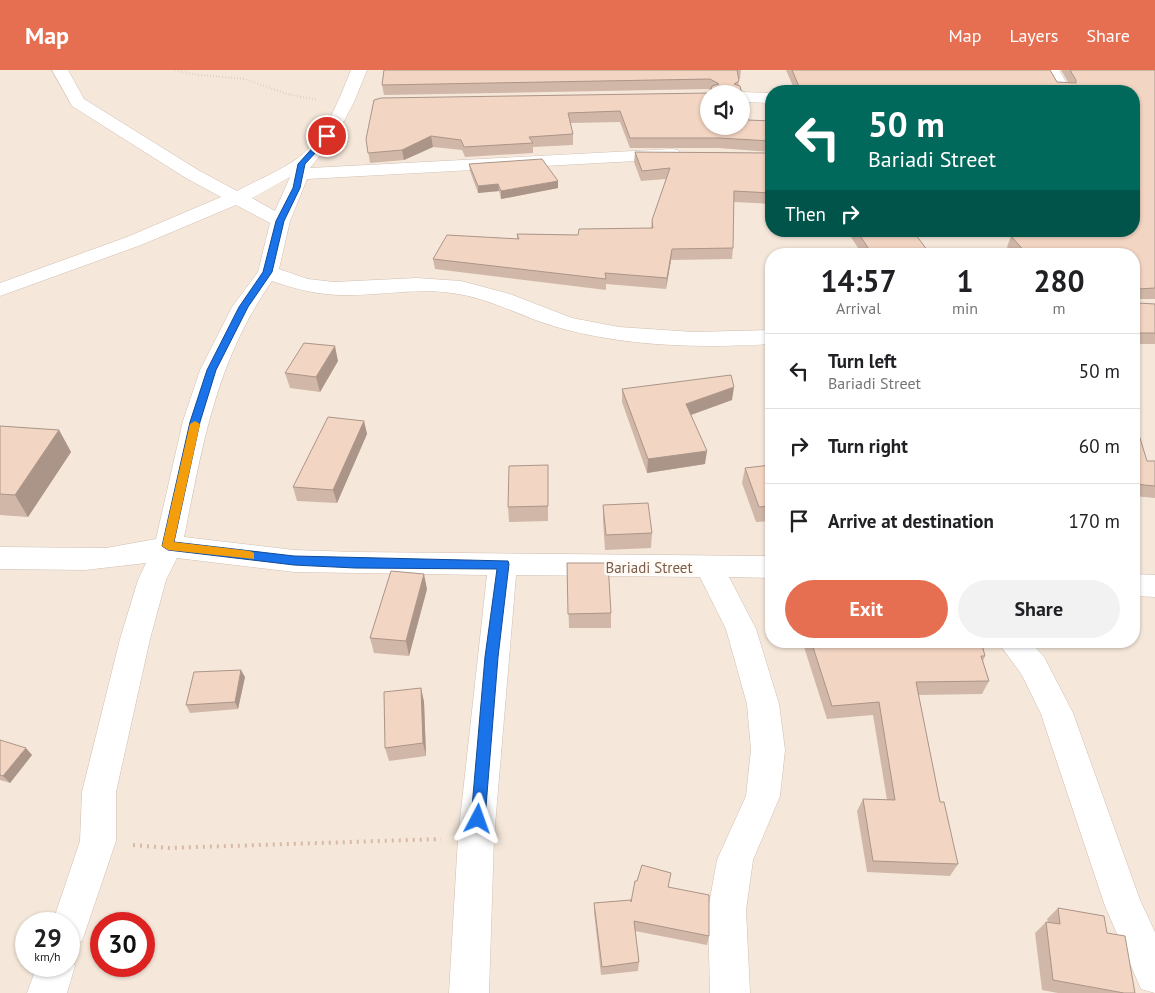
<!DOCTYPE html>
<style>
:root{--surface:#fff;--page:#f2f2f2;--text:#202124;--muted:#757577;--line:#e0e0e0;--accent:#e76f51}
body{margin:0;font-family:"PT Sans",sans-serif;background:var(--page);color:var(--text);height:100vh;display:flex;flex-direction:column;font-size:19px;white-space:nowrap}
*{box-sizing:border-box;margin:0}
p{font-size:16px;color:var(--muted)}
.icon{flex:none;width:28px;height:28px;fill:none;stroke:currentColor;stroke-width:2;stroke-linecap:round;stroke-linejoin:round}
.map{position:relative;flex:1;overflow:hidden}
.drawer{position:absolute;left:765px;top:178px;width:375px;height:400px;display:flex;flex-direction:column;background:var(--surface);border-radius:20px;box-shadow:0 1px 4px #0004}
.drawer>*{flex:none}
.hud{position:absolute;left:765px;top:15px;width:375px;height:152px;border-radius:20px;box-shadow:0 1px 4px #0004;background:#00695c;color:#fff;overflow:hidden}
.controls{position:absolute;left:700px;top:15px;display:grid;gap:10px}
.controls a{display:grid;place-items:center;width:50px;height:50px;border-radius:50%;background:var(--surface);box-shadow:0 1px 4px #0004;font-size:25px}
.speed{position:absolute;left:15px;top:842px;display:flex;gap:10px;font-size:25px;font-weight:700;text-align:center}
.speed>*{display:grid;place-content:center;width:65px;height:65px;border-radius:50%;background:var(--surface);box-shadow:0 1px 4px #0004;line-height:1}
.speed small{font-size:12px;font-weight:400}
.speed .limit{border:8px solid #d22;background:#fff;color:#111}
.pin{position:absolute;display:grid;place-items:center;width:42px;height:42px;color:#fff;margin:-21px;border:2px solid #fff;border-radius:50%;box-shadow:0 1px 5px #0007}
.me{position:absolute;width:55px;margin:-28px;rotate:4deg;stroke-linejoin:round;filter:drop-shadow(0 0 4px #0008)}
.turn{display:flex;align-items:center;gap:18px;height:105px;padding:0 20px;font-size:22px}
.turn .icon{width:65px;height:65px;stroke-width:2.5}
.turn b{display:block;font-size:35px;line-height:42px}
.then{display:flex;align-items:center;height:48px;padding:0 20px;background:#0003;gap:10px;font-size:19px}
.eta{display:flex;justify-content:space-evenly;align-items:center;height:85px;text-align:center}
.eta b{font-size:30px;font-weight:700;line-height:35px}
.action{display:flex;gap:10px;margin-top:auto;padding:10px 20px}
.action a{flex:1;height:58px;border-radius:30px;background:var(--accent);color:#fff;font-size:20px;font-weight:700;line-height:58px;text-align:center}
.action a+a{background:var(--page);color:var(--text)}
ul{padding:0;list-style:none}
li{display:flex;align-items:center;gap:15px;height:75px;padding:0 20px;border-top:1px solid var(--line)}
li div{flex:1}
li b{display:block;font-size:19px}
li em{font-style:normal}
header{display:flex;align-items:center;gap:30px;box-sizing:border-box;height:70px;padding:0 25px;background:var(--accent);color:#fff}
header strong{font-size:24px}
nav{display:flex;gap:28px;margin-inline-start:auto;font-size:18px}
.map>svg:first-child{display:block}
</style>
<header>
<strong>Map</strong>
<nav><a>Map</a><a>Layers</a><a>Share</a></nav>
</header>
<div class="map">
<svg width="1155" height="923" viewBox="0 0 1155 923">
<rect width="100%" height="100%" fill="#fdf6ec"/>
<path fill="#f5e8da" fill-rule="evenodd" d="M 0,0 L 1155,0 L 1155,923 L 0,923 ZM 771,21 L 1134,21 L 1134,161 L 771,161 ZM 709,24 L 741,24 L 741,56 L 709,56 ZM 771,184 L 1134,184 L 1134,571 L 771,571 ZM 26,854 L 69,854 L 69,896 L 26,896 ZM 101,854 L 144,854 L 144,896 L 101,896 Z"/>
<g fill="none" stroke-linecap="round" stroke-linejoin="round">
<g stroke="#d1beb0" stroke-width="1">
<path id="street" d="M 52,0 L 68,0 L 84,29 L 198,100 L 237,121 C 257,110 280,101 298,88 C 325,67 339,30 351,0 L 367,0 L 354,32 L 336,66 L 310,98 L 672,79 L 678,80 L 681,84 L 678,88 L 672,89 L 307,109 L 290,151 L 279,199 L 308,209 L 334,212 L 417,208 L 461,211 L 510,224 L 572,248 L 619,257 L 694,262 L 771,260 L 771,274 C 701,278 629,277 560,258 C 523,248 491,228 452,223 C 418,218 384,225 350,225 C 323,226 298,220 272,211 C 216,291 203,373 184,467 L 294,480 L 355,482 L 771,486 L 771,508 L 729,507 L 756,559 L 779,634 L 785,680 L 780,726 L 753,790 L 746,840 L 750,923 L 710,923 L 708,840 L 717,790 L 746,726 L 751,680 L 747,634 L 726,559 L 700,507 L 516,505 L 494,768 L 489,923 L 449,923 L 458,768 L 487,505 L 294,502 L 177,488 L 166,510 L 150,569 L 116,722 L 116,771 L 82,871 L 69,877 L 69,854 L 52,854 L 80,771 L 82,722 L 120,569 L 138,510 L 146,493 L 85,500 L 0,499 L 0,477 L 106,478 L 156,469 L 183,351 L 200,300 L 232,237 L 258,202 L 270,153 L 236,135 L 141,175 L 0,226 L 0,213 L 127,167 L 221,127 L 186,108 L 72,36 ZM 290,107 L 275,141 L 252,128 Z
M 1043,0 L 1059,0 L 1071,21 L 1055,21 Z
M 741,22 L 771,23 L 771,33 L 741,32 L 741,24 L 735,24 Z
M 1134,504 L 1155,505 L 1155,527 L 1134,526 Z
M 997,571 L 1030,571 L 1044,587 L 1073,643 L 1140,830 L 1155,862 L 1155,923 L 1141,919 L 1105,836 L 1041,644 L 1022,605 Z
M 69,882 L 75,896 L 67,923 L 27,923 L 37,896 L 69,896 Z"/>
</g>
<path stroke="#d9b8a5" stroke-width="2" stroke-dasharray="0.5 2.5" stroke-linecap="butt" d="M 175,0 L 192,4 L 245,9 L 287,24 L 318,30"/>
<path stroke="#d9b8a5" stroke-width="4" stroke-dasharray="2 5" stroke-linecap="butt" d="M 133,775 L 168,778 L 441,769"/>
<use href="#street" fill="#fff" fill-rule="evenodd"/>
</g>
<path fill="#d1b7a8" d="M 384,0 L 741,0 L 740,9 L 738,9 L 739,16 L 748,50 L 771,51 L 771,82 L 718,78 L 630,78 L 620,52 L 570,53 L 573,64 L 573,75 L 533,77 L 533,83 L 465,87 L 462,80 L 433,77 L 404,90 L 370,93 L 366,69 L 710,23 L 711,20 L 709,19 L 384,25 L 382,15 Z
M 786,0 L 1050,0 L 1057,12 L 1068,12 L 1061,0 L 1155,0 L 1155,229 L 1138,229 L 1138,233 L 1155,234 L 1155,274 L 1134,274 L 1134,184 L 1013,184 L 1007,177 L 1011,166 L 1012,166 L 1013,164 L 1010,161 L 1134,161 L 1134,21 L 795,21 Z
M 635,82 L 771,83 L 771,134 L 734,132 L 733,178 L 732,189 L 671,190 L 666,219 L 606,214 L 606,220 L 435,199 L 433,189 L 517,169 L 517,164 L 578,165 L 651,158 L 652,150 L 666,109 L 641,111 L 634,92 Z
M 469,94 L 558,118 L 501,129 L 499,121 L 478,123 L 470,101 Z
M 847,161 L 913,161 L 930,184 L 862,184 Z
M 338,291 L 320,322 L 290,318 L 285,303 Z
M 622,319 L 732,330 L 691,345 L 705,394 L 647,403 L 622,332 Z
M 364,351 L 367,364 L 337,433 L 297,431 L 293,417 Z
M 1134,355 L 1147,391 L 1155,391 L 1155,428 L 1134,426 Z
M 0,356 L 59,360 L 71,382 L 28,447 L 0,445 Z
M 548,395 L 548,451 L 509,452 L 508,437 Z
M 771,395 L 771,451 L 756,452 L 742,413 L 745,398 Z
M 603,435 L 652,463 L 651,478 L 605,480 L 603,450 Z
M 567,493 L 611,543 L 611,558 L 569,558 Z
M 427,519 L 409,586 L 374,583 L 370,568 Z
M 806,571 L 981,571 L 985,586 L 983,591 L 989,611 L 982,624 L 918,625 L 940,732 L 958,794 L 950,806 L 867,802 L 857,741 L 863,729 L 887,730 L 873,645 L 827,649 L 804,577 Z
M 245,607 L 238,639 L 190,643 L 186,635 Z
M 421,618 L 424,632 L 426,686 L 389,691 L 385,678 Z
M 0,670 L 32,685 L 10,713 L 0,710 Z
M 669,817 L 709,866 L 707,875 L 635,861 L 639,892 L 638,901 L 601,905 L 594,842 L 594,833 L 631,832 Z
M 1058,838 L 1107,863 L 1135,923 L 1058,923 L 1042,920 L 1035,863 L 1046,852 L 1048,852 L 1047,849 Z"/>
<path fill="#aa9588" d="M 431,66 L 433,77 L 404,90 L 402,80 Z
M 558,111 L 558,118 L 501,129 L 501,121 Z
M 498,114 L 499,121 L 478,123 L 478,116 Z
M 672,179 L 671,190 L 666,219 L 667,208 Z
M 335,276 L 338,291 L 320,322 L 316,307 Z
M 734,317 L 732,330 L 685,347 L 686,334 Z
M 364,351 L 367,364 L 337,433 L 333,420 Z
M 59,360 L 71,382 L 28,447 L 15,425 Z
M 707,381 L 705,394 L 647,403 L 648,389 Z
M 424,504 L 427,519 L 409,586 L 406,571 Z
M 241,600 L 245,607 L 238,639 L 235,632 Z
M 421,618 L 424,632 L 426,686 L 423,673 Z
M 26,678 L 32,685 L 10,713 L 3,706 Z"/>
<path fill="#f3d5c3" stroke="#aa9588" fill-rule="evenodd" d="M 384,0 L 737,0 L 739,11 L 734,14 L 740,16 L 748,50 L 771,51 L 771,71 L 719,68 L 630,68 L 620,41 L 568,43 L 573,64 L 529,67 L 533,73 L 464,77 L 461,70 L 431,66 L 402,80 L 368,83 L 366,69 L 374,30 L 381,28 L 710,23 L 712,16 L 719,14 L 710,9 L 382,15 ZM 709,24 L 741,24 L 741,56 L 709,56 Z
M 792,0 L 1050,0 L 1057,12 L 1076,13 L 1076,10 L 1070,0 L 1155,0 L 1155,218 L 1138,219 L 1138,233 L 1155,234 L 1155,263 L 1134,263 L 1134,184 L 1023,184 L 1026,183 L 1011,166 L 1018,165 L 1015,161 L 1134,161 L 1134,21 L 1092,21 L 1044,17 L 1045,21 L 801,21 Z
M 635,82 L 771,83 L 771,123 L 734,121 L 733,178 L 672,179 L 667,208 L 605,203 L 606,209 L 433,189 L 447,165 L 519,169 L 517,164 L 578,165 L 579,159 L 653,158 L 652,150 L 670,98 L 642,101 Z
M 542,89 L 558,111 L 501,121 L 498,114 L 478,116 L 469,94 Z
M 857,161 L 913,161 L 930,184 L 872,184 Z
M 304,273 L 335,276 L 316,307 L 285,303 Z
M 731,305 L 734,317 L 686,334 L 707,381 L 648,389 L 622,319 Z
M 328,347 L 364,351 L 333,420 L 293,417 Z
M 1134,355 L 1136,355 L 1147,391 L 1155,391 L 1155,416 L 1134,414 Z
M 0,356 L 59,360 L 15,425 L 0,424 Z
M 548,395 L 548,436 L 508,437 L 509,396 Z
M 771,395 L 771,436 L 759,437 L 745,398 Z
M 648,433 L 652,463 L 606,465 L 603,435 Z
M 567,493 L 608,493 L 611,543 L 568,544 Z
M 391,501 L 424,504 L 406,571 L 370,568 Z
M 811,571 L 981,571 L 985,586 L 981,586 L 989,611 L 916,612 L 940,732 L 944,732 L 958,794 L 873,791 L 863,729 L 895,730 L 879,632 L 832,636 Z
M 241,600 L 235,632 L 186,635 L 194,602 Z
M 421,618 L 423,673 L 385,678 L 384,622 Z
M 0,670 L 26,678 L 3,706 L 0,705 Z
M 642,795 L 671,803 L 668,817 L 709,825 L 709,866 L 634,851 L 639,892 L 602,897 L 594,833 L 631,830 L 631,832 L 635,811 L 637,811 Z
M 1058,838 L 1104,846 L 1107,863 L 1125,866 L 1135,923 L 1124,923 L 1053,910 L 1046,852 L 1060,854 Z"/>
<path fill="#1a73e8" stroke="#114b97" d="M 325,64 L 331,66 L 305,94 L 300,118 L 284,151 L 272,202 L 248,237 L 216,300 L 200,352 L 174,472 L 294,486 L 508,491 L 509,494 L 498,587 L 485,749 L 483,754 L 478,756 L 473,754 L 471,749 L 485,587 L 497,499 L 355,498 L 294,495 L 168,480 L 162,476 L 190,352 L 207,300 L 239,237 L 263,202 L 276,151 L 293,118 L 298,94 Z"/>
<path fill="#f59e0b" d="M 195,351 L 200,354 L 174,472 L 250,481 L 254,483 L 254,489 L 168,480 L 162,476 L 190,354 Z"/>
<g text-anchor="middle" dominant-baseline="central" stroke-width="5" stroke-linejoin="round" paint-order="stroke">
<g font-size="15" fill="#7a5c4d" stroke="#fffaf3">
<text x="649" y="497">Bariadi Street</text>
</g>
</g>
</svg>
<div class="controls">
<a><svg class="icon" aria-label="sound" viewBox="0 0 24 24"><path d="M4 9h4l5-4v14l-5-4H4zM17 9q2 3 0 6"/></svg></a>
</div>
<div class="speed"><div>29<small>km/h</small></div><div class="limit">30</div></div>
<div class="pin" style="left:327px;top:66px;background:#d93025"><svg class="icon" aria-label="arrive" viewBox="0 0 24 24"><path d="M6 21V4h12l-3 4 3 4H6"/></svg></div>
<svg class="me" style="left:478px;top:749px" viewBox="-20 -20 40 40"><path d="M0-17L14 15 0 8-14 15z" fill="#1a73e8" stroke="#fff" stroke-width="4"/></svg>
<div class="hud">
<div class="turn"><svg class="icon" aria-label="left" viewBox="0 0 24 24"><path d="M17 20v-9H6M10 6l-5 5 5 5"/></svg><div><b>50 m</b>Bariadi Street</div></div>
<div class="then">Then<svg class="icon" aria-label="right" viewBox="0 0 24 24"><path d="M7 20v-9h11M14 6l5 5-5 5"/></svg></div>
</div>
<section class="drawer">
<div class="eta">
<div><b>14:57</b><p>Arrival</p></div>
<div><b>1</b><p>min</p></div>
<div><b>280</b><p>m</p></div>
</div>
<ul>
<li><svg class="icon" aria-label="left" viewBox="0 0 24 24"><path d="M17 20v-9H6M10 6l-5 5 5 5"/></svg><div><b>Turn left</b><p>Bariadi Street</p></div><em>50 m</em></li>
<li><svg class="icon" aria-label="right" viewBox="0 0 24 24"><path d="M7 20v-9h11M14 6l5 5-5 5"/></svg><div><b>Turn right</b></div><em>60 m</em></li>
<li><svg class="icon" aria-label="arrive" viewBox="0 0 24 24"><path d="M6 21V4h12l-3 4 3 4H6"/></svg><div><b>Arrive at destination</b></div><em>170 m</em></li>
</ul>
<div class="action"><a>Exit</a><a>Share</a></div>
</section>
</div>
